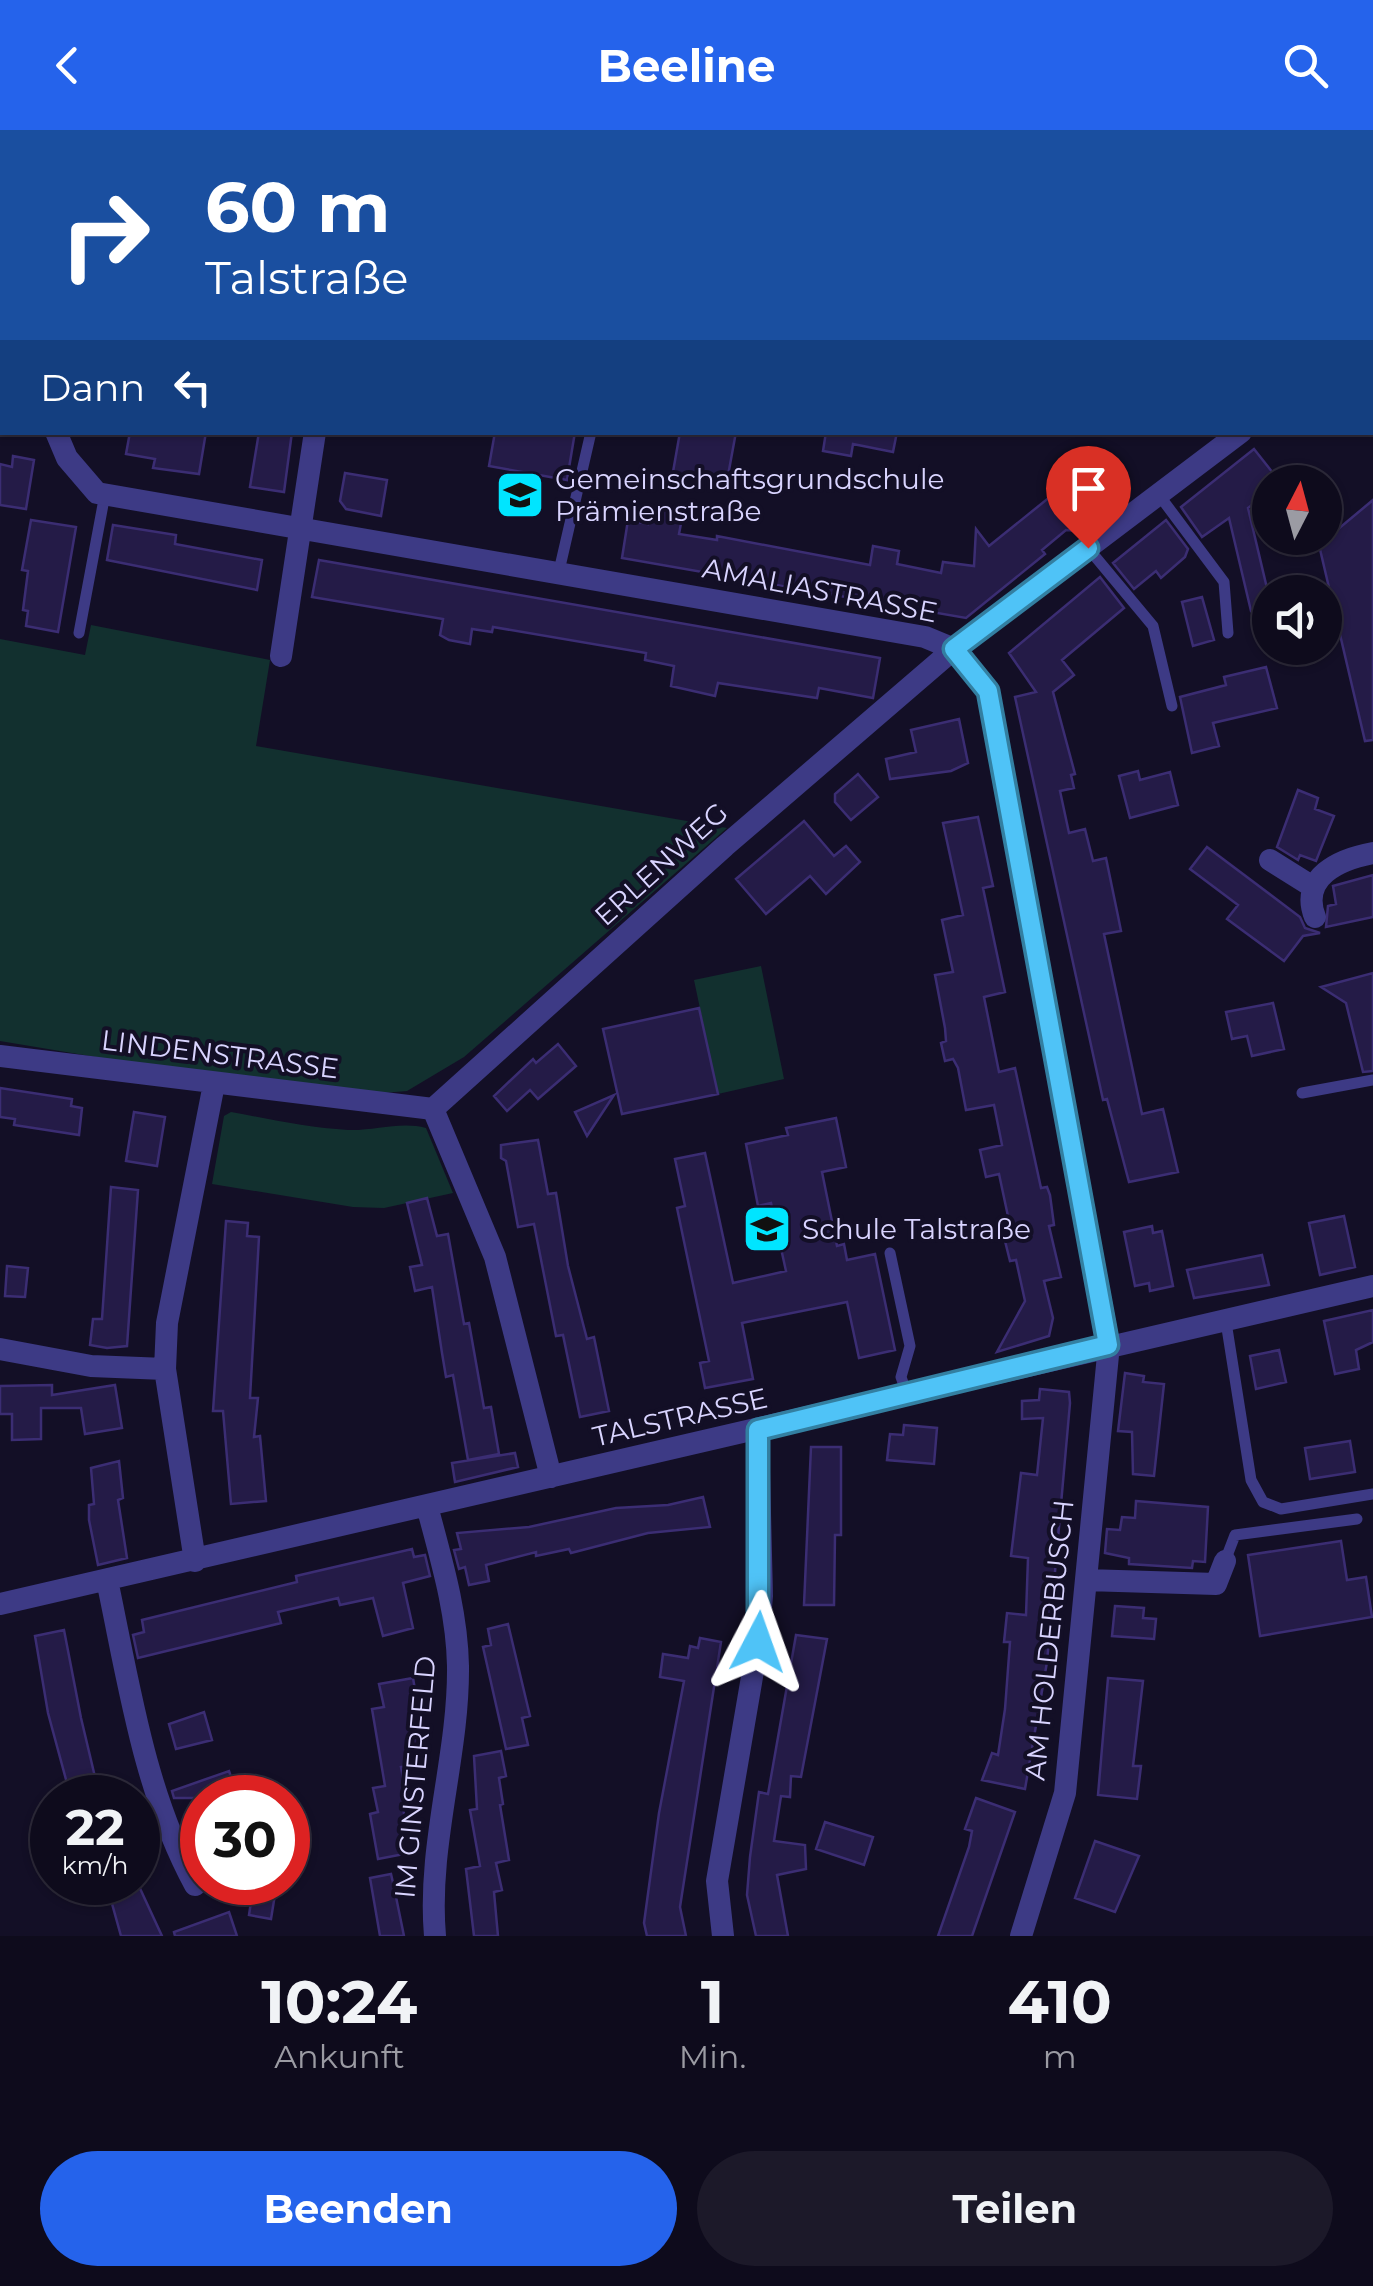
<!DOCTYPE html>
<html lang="de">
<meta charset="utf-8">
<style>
:root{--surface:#0e0b1c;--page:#1c1929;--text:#f1f3f6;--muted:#9b9ba3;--line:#2e2b3b;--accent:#2563eb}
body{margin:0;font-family:Montserrat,sans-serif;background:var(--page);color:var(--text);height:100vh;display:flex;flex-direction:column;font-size:38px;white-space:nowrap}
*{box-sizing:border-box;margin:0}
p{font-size:32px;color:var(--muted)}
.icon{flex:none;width:55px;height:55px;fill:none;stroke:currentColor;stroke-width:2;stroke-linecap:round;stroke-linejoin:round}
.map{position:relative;height:1806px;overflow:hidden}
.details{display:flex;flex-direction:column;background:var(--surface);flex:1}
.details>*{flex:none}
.top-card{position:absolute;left:0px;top:0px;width:1375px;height:305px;box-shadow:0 2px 8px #0004,0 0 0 2px var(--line);background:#1a4fa0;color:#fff;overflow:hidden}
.needle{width:65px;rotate:6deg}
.fabs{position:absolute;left:1252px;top:335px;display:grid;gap:20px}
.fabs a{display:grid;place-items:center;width:90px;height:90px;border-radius:50%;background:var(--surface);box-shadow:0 2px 8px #0004,0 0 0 2px var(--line);font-size:50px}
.speed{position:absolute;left:30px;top:1645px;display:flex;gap:20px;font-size:50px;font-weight:700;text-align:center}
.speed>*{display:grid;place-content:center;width:130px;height:130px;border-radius:50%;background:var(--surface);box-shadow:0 2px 8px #0004,0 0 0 2px var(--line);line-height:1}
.speed small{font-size:25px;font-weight:400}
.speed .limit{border:15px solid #d22;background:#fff;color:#111}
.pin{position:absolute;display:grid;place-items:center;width:85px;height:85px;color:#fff;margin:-102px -42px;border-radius:50% 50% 50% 0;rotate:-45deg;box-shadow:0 0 10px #0007}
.pin .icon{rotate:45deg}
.me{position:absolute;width:110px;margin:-55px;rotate:4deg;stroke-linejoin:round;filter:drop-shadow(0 0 8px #0008)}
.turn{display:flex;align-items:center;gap:35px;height:210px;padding:0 40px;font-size:45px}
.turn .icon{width:130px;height:130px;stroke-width:2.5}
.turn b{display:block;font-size:70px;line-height:85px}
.then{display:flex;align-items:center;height:95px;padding:0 40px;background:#0003;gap:20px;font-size:38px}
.eta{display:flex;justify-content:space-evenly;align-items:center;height:170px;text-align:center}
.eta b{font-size:60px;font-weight:700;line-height:70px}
.cta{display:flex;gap:20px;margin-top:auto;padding:20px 40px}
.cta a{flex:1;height:115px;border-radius:60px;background:var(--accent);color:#fff;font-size:40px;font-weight:700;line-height:115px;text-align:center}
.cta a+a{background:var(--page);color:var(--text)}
header{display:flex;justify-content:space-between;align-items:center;height:130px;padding:0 40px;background:var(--accent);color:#fff;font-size:45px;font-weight:700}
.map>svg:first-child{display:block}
</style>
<header><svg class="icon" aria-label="back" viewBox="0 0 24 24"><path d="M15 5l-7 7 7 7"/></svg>Beeline<svg class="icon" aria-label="search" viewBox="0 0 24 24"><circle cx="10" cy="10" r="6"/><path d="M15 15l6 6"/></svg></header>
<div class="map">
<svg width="1373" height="1806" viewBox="0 0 1373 1806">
<rect width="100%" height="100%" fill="#130f26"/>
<path fill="#12302f" d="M 91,495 L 270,530 L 256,616 L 727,698 L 464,927 L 407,961 L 336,967 L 0,911 L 0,509 L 85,525 Z
M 761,836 L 784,949 L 718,964 L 694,850 Z
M 231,982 C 269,989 309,998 348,1000 C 374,1001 401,991 426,998 L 453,1063 L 384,1078 L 353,1077 L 212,1054 L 224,986 Z"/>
<path fill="#241b47" stroke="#3b2d73" stroke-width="2.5" d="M 130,302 L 206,302 L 199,344 L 153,338 L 155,329 L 126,324 Z
M 259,302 L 292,302 L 284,362 L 250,357 Z
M 495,302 L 575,302 L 567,350 L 489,336 Z
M 680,302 L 736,302 L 727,351 L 673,342 Z
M 826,302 L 897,302 L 893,322 L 853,314 L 851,326 L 823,321 Z
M 1254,319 L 1280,352 L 1270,352 L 1270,361 L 1248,378 L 1270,471 L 1270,476 L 1251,481 L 1229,388 L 1202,407 L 1181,377 Z
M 13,326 L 34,330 L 26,379 L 0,375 L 0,334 L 12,337 Z
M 345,343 L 387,350 L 381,386 L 346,379 L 340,371 Z
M 1066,354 L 1088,382 L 1079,390 L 1077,401 L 1066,400 L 1042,420 L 1045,424 L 966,488 L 622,428 L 628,390 L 648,394 L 651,377 L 683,383 L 679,404 L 717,410 L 717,406 L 870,435 L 873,416 L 899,421 L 897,434 L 941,443 L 943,432 L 974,436 L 976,399 L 989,416 Z
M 1373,370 L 1373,610 L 1365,611 L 1319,415 Z
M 31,390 L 76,397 L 58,502 L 26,496 L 28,481 L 23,480 L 28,441 L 22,440 Z
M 1166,390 L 1188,419 L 1185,427 L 1161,448 L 1156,441 L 1134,459 L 1113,433 Z
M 113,395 L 176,405 L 175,414 L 262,430 L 257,460 L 107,430 Z
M 319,430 L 880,528 L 873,568 L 819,558 L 817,568 L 718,553 L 715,566 L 671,556 L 674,536 L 645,530 L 646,523 L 493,497 L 492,502 L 472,499 L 470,514 L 449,510 L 440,505 L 443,489 L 312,467 Z
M 1100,447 L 1124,478 L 1062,530 L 1074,545 L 1053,562 L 1075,644 L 1071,645 L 1074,658 L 1060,661 L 1069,703 L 1085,699 L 1093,731 L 1106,728 L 1118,786 L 1121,801 L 1104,804 L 1142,984 L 1163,979 L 1178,1042 L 1129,1052 L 1107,969 L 1103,970 L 1015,567 L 1036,562 L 1009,523 Z
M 1202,467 L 1214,510 L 1193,516 L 1182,472 Z
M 1266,537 L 1277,578 L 1213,593 L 1219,616 L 1192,623 L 1180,567 L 1226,555 L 1224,547 Z
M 959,589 L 968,633 L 951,641 L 890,649 L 886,629 L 916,622 L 911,600 Z
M 1138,641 L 1140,650 L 1170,642 L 1178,675 L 1130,688 L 1119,646 Z
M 858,644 L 878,667 L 851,690 L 835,672 L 835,664 Z
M 1298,660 L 1318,668 L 1315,679 L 1334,686 L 1316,731 L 1300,725 L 1298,730 L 1277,717 Z
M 978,687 L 993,756 L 983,758 L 1005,862 L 984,867 L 999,942 L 1015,938 L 1041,1058 L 1047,1057 L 1050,1065 L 1054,1095 L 1049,1096 L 1061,1147 L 1044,1151 L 1053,1188 L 1049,1206 L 997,1222 L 1025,1171 L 1016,1130 L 1010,1131 L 1004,1107 L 1012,1105 L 999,1044 L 986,1047 L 980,1020 L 1002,1015 L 994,975 L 966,980 L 958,938 L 953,929 L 945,931 L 941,913 L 946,911 L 945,898 L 935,845 L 953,842 L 942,790 L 963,785 L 943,693 Z
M 804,691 L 834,726 L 846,716 L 860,732 L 826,764 L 810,746 L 766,784 L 736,749 Z
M 1207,717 L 1300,787 L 1305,798 L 1320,803 L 1303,806 L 1284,831 L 1227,789 L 1238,775 L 1190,739 Z
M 1373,745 L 1373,787 L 1326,797 L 1328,776 L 1336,774 L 1333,756 Z
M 1373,843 L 1373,941 L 1363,942 L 1346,873 L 1321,857 Z
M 1273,873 L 1284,919 L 1252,926 L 1247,906 L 1232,909 L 1226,882 Z
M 699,878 L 718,964 L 622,984 L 603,899 Z
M 558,914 L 576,936 L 538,969 L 530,960 L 507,981 L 494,966 L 533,929 L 536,933 Z
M 0,958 L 72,969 L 71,976 L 82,978 L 79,1005 L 14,995 L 15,989 L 0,987 Z
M 614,965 L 587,1006 L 575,982 Z
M 134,982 L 165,987 L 157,1036 L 126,1031 Z
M 836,988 L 846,1037 L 822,1042 L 837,1116 L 844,1114 L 847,1130 L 875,1124 L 895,1220 L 859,1228 L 847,1172 L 742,1193 L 753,1249 L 705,1258 L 700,1233 L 709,1231 L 677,1078 L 685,1076 L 675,1029 L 705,1023 L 733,1153 L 786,1141 L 771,1073 L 758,1076 L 746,1014 L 788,1005 L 786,998 Z
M 538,1010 L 548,1064 L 556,1063 L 568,1136 L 587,1209 L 594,1207 L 609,1281 L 580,1287 L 563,1205 L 556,1206 L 534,1094 L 518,1097 L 506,1031 L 501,1028 L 501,1015 Z
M 111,1057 L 138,1060 L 127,1216 L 107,1218 L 90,1215 L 93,1189 L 102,1189 Z
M 427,1068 L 437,1106 L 448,1104 L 464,1194 L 469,1193 L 484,1278 L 491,1277 L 499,1324 L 468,1330 L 453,1245 L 446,1247 L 442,1223 L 432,1157 L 415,1161 L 410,1137 L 422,1135 L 407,1073 Z
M 1344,1086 L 1355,1137 L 1320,1145 L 1309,1093 Z
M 226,1091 L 248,1093 L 247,1106 L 259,1107 L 250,1268 L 258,1268 L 254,1307 L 260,1306 L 266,1371 L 231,1374 L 223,1281 L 213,1281 Z
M 1152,1096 L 1153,1103 L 1162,1101 L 1173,1156 L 1150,1161 L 1149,1153 L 1135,1156 L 1124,1102 Z
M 1262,1125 L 1269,1155 L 1194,1168 L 1187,1140 Z
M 7,1136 L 28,1138 L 25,1167 L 5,1166 Z
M 1373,1180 L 1373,1212 L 1356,1220 L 1359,1239 L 1335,1244 L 1324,1191 Z
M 1279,1220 L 1286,1252 L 1256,1259 L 1250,1226 Z
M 1125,1243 L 1144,1246 L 1143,1252 L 1164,1254 L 1154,1346 L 1133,1344 L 1132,1302 L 1118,1301 Z
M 52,1255 L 52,1265 L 115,1255 L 122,1298 L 85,1304 L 81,1278 L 41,1278 L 41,1309 L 12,1310 L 12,1284 L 0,1284 L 0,1256 Z
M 1040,1259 L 1069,1262 L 1070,1273 L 1047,1532 L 1025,1659 L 982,1650 L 992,1623 L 998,1625 L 1005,1579 L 1010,1512 L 1004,1512 L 1007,1483 L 1026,1485 L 1028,1428 L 1011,1426 L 1021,1343 L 1037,1345 L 1043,1288 L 1022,1289 L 1022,1271 L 1039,1270 Z
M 904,1295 L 937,1298 L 934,1334 L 887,1330 L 890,1304 L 903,1305 Z
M 1350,1311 L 1355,1342 L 1310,1349 L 1305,1318 Z
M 811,1317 L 841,1317 L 841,1405 L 835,1405 L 834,1475 L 804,1475 Z
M 515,1323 L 518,1337 L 455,1352 L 452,1333 Z
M 119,1331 L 123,1368 L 118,1370 L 127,1428 L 98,1435 L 89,1390 L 89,1375 L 94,1374 L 91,1338 Z
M 703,1367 L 710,1397 L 648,1403 L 571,1423 L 569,1419 L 536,1426 L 536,1422 L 486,1435 L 489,1451 L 469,1455 L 465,1437 L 459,1439 L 454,1420 L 461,1419 L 457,1403 L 529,1397 L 616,1378 L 668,1375 Z
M 1136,1371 L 1208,1377 L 1205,1432 L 1193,1431 L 1192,1438 L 1129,1434 L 1129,1428 L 1105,1423 L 1107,1399 L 1120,1400 L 1122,1387 L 1135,1388 Z
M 1341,1411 L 1347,1450 L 1366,1447 L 1372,1487 L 1260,1506 L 1248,1425 Z
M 412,1419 L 414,1427 L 425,1425 L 430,1446 L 403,1453 L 413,1498 L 383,1506 L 373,1468 L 340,1475 L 338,1468 L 278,1482 L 281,1493 L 138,1528 L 133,1505 L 144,1502 L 142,1490 L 297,1452 L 296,1446 Z
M 1115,1476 L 1144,1478 L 1143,1488 L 1156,1489 L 1154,1509 L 1112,1506 Z
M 508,1494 L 530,1586 L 522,1588 L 528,1615 L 506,1619 L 483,1517 L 491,1515 L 488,1499 Z
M 64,1500 L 81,1588 L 100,1668 L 71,1668 L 48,1583 L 35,1506 Z
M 796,1505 L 827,1509 L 801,1647 L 791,1646 L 790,1667 L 781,1666 L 774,1711 L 805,1715 L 806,1739 L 777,1745 L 788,1806 L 756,1806 L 747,1765 L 750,1727 L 759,1662 L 768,1664 Z
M 700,1508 L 721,1512 L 680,1777 L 686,1806 L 647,1806 L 644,1793 L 659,1683 L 684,1551 L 660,1547 L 663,1524 L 688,1528 L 690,1516 L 698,1518 Z
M 413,1548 L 424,1612 L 418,1613 L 420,1622 L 412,1623 L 414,1635 L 401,1637 L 408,1677 L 403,1678 L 407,1701 L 401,1702 L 404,1724 L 378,1729 L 370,1684 L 378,1682 L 373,1658 L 385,1656 L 372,1579 L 384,1577 L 379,1554 Z
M 1108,1548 L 1143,1551 L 1133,1636 L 1141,1636 L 1137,1669 L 1098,1665 Z
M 204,1582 L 212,1610 L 176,1619 L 169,1594 Z
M 501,1621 L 506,1646 L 499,1648 L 503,1674 L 500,1675 L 509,1730 L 496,1733 L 502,1760 L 494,1762 L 498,1806 L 474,1806 L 466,1739 L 480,1736 L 470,1680 L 477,1679 L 474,1626 Z
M 229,1641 L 238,1668 L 174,1668 L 172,1661 Z
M 976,1668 L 1015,1682 L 972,1806 L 938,1806 L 969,1717 L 972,1701 L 965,1699 Z
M 825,1692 L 873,1707 L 864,1735 L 816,1719 Z
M 1095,1711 L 1139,1726 L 1115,1782 L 1075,1768 Z
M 391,1744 L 394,1757 L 404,1806 L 380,1806 L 370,1748 Z
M 106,1752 L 137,1752 L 162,1806 L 121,1806 Z
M 254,1752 L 277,1752 L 271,1789 L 249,1785 Z
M 229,1782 L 237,1806 L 175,1806 L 174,1802 Z"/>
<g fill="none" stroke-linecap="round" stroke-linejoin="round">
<path stroke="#3d3a85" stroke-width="11" d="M 1159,365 L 1224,452 L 1228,503
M 1088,418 L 1153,496 L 1172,576
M 559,441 L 591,302
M 79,503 L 105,364
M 1302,963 L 1373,950
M 890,1123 L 910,1216 L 901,1247 L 907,1264
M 1226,1192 L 1251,1350 L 1263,1372 L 1281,1379 L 1373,1364
M 1225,1431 L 1235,1405 L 1357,1389"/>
<path stroke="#3d3a85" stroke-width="22" d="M 527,0 L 536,2
M 356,2 L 358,0
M 0,145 L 2,144
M 1372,148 L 1373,148
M 0,170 L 2,176
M 1372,202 L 1373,202
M 56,302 L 67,328 L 97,363 L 925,507 L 954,519 L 988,561 L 1109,1215 L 1065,1663 L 1021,1806
M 281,526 L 315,302
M 1270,730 L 1313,757
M 1315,787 C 1299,747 1340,729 1373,723
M 0,926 L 433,979
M 0,1219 L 91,1236 L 165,1239
M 551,1347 L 495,1127 L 433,979 L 725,716 L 954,519 L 1241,302
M 427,1376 C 441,1429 457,1481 458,1536 C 459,1626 427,1715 435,1806
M 195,1431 L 165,1239 L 167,1193 L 214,954
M 107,1450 C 129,1554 144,1661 195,1755
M 1086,1450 L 1216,1454 L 1225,1431
M 0,1474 L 1373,1156
M 723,1806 L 717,1751 L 758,1512 L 762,1466 L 758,1300"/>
</g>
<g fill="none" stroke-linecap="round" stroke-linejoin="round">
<g stroke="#337fa1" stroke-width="25">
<path id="route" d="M 758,1512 L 758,1300 L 1108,1215 L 988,561 L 954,519 L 1088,418"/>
</g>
<use href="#route" stroke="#4fc3f7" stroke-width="18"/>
</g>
<defs>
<g id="school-square" transform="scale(2.5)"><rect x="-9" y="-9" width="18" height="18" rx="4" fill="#00e5ff" stroke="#130f26"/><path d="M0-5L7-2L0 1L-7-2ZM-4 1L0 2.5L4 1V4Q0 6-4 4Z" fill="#111"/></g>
</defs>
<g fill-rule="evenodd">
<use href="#school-square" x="520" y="365"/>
<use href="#school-square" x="767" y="1099"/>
</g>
<g text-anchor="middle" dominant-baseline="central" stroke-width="8" stroke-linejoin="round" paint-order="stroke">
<g font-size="28" fill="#d9d4ff" stroke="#130f26" text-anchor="start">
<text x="555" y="349">Gemeinschaftsgrundschule<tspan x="555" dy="32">Prämienstraße</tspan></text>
<text x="802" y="1099">Schule Talstraße</text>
</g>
<g font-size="28" fill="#d9d4ff" stroke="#130f26">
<text transform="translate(820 460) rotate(11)">AMALIASTRASSE</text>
<text transform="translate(661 734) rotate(-42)">ERLENWEG</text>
<text transform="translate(220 924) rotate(7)">LINDENSTRASSE</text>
<text transform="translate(680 1287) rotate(-13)">TALSTRASSE</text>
<text transform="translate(1049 1510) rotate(-84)">AM HOLDERBUSCH</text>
<text transform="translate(415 1647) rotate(-85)">IM GINSTERFELD</text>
</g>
</g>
</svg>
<div class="fabs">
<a><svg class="needle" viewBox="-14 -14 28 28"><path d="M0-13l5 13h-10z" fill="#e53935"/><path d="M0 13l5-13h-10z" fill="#9b9ba3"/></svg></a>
<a><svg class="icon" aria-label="sound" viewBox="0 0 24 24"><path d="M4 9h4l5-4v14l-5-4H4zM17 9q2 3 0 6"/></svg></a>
</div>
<div class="speed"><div>22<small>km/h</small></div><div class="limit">30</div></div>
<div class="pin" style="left:1088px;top:418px;background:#d93025"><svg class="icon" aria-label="arrive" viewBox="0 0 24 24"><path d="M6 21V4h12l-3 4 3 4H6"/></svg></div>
<svg class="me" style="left:758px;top:1512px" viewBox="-20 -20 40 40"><path d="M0-17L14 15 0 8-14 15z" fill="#4fc3f7" stroke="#fff" stroke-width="4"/></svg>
<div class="top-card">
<div class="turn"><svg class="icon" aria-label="right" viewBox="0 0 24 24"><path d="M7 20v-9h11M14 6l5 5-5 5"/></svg><div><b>60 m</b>Talstraße</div></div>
<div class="then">Dann<svg class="icon" aria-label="left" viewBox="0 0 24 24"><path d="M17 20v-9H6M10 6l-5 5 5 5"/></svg></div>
</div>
</div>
<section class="details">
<div class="eta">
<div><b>10:24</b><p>Ankunft</p></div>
<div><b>1</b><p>Min.</p></div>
<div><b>410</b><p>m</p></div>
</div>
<div class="cta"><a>Beenden</a><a>Teilen</a></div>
</section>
